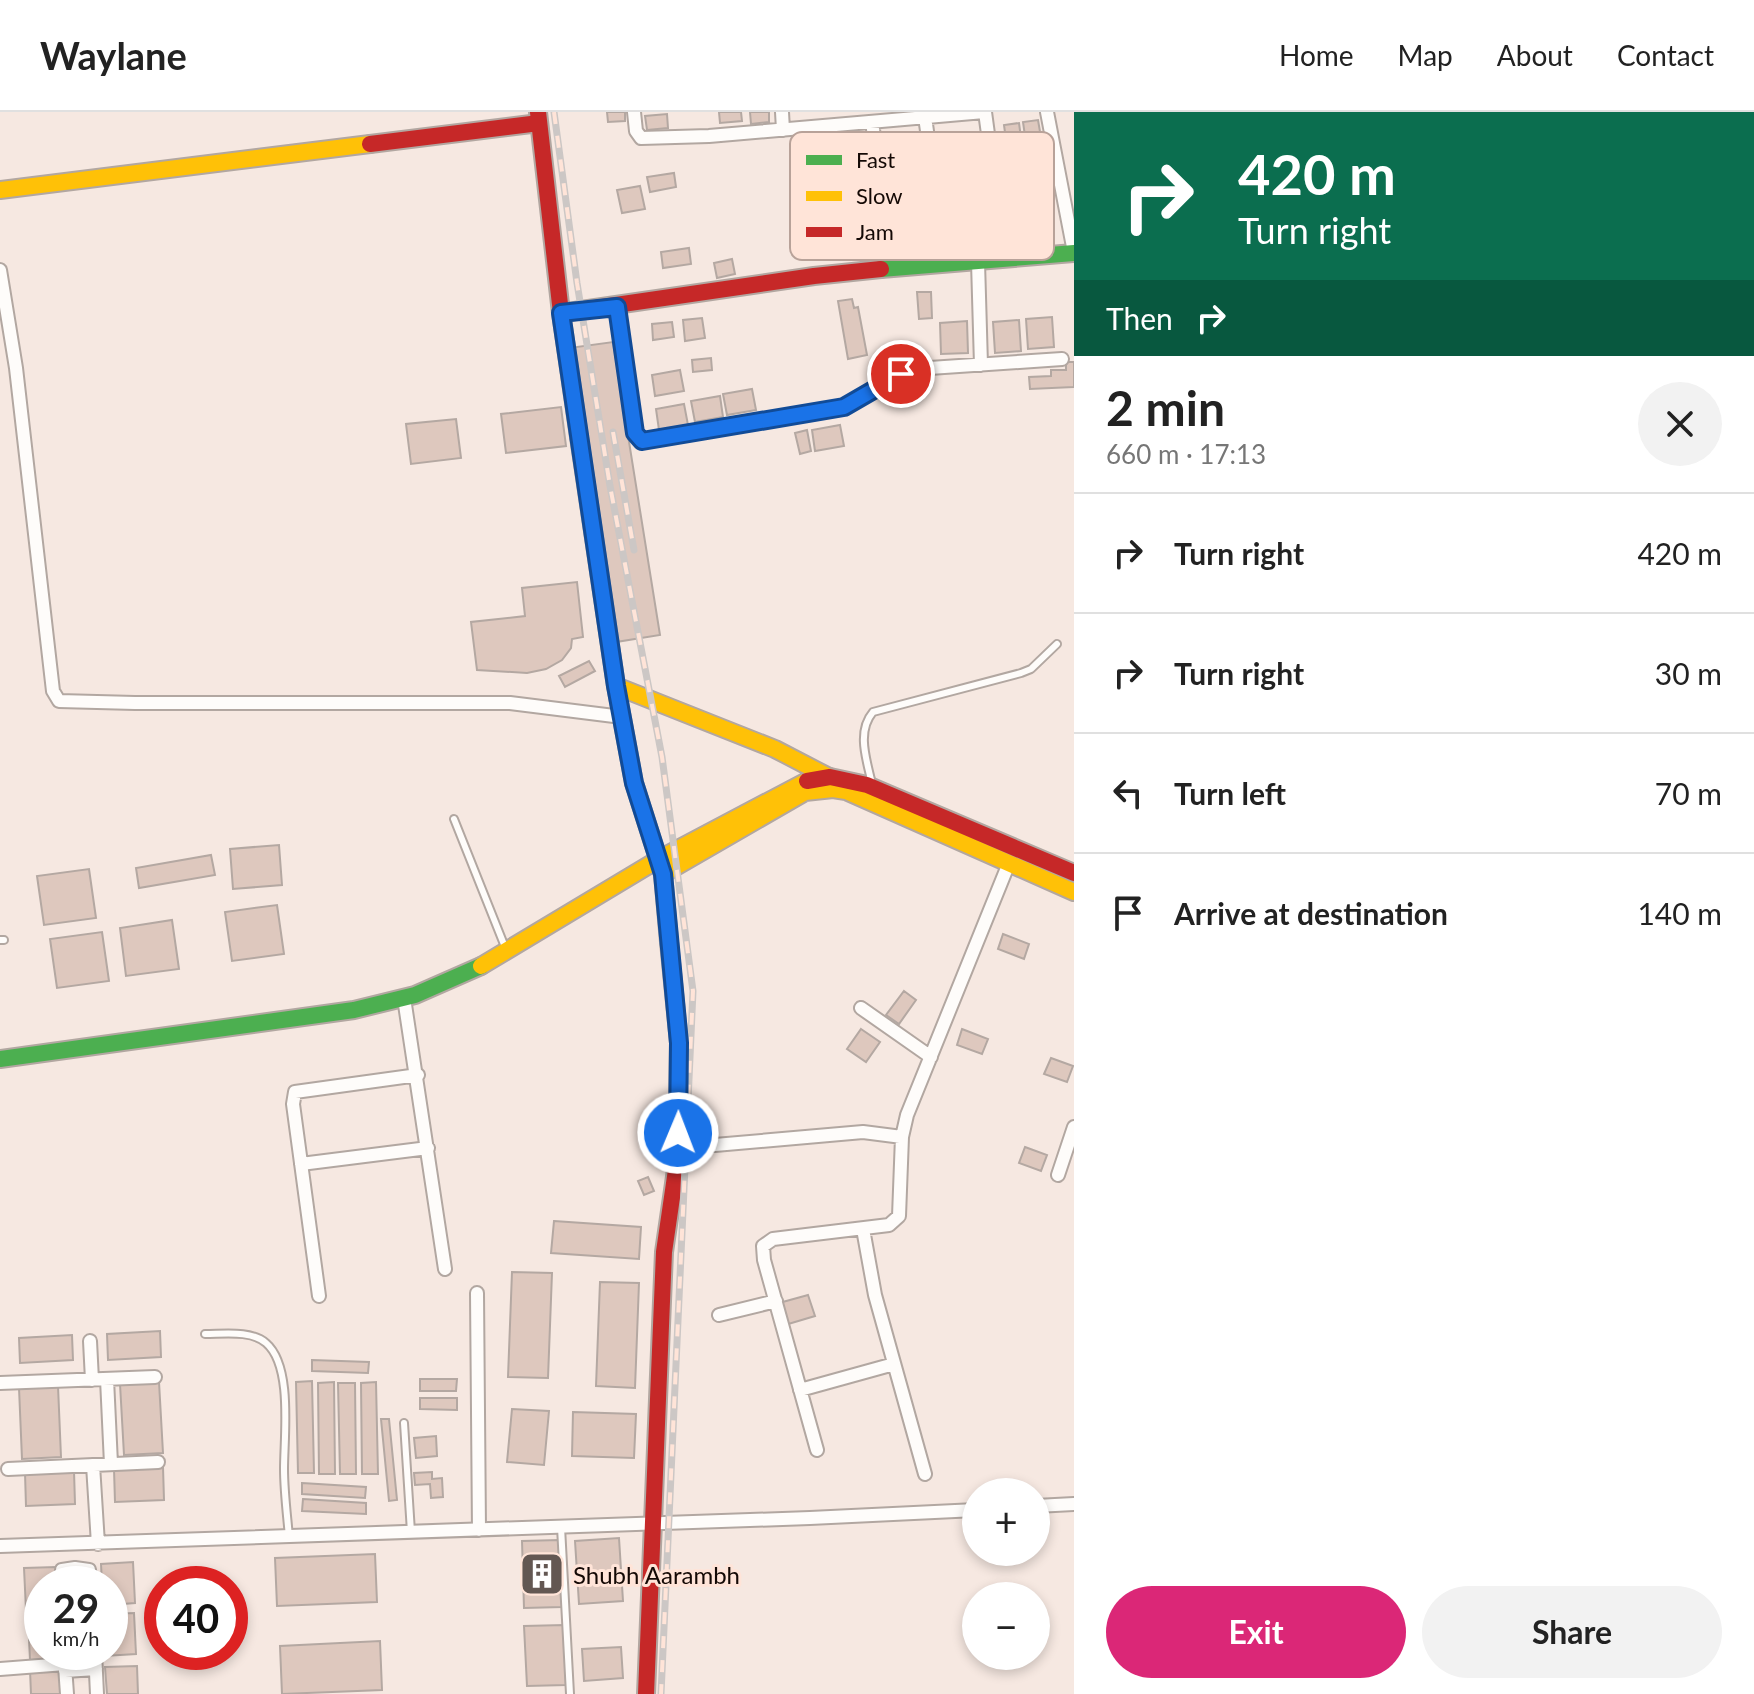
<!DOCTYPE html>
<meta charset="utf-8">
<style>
:root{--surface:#fff;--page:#f2f2f2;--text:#222;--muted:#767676;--line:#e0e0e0;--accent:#db2777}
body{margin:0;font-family:Lato,sans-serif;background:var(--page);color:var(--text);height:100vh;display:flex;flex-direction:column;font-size:30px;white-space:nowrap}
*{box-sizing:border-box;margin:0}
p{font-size:26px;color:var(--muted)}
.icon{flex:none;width:44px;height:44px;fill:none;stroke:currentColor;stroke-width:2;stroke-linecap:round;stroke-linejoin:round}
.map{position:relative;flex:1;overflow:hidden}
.side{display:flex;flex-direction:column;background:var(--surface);width:680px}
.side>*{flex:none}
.guide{background:#0b6e4f;color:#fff;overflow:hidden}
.fabs{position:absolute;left:962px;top:1366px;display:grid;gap:16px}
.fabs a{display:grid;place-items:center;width:88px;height:88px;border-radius:50%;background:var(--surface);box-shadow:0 4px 12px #0003;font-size:40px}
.speed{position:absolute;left:24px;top:1454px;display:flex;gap:16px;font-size:40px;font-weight:700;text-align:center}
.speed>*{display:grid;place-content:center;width:104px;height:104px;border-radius:50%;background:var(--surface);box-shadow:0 4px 12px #0003;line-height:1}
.speed small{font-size:20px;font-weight:400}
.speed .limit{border:12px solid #d22;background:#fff;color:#111}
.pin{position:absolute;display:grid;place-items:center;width:68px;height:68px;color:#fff;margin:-34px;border:4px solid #fff;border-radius:50%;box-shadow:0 2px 8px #0007}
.me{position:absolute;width:88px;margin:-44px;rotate:1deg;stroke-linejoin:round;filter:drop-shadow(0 0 6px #0008)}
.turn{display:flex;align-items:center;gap:28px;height:168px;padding:0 32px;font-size:36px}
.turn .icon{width:104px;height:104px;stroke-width:2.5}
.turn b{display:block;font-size:56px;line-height:68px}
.then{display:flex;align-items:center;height:76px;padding:0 32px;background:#0003;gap:16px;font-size:30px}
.round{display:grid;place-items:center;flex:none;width:84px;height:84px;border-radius:42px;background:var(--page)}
.summary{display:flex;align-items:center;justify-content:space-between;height:136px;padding:0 32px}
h1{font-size:48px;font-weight:700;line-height:60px}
.cta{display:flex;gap:16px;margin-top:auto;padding:16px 32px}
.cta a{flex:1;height:92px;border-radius:48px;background:var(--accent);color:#fff;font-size:32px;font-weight:700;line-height:92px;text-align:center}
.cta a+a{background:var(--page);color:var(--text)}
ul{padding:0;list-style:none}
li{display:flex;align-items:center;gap:24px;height:120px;padding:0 32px;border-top:2px solid var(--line)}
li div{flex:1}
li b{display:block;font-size:30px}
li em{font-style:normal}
header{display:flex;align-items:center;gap:48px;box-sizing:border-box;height:112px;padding:0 40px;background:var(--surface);border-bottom:2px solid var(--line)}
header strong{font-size:38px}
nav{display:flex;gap:44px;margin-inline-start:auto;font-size:28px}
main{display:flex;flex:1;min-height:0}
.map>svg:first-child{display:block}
</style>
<header>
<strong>Waylane</strong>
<nav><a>Home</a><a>Map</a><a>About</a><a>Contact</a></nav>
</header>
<main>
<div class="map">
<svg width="1074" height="1582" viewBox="0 0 1074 1582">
<rect width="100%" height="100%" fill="#f6e8e1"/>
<path fill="#dec8be" stroke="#b4a8a2" stroke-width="2" d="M 607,0 L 625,0 L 625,9 L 608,10 Z
M 719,0 L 741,0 L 742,9 L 720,11 Z
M 750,0 L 769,0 L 769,10 L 751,12 Z
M 667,2 L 668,16 L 647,18 L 645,4 Z
M 1038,8 L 1044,43 L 1028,45 L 1023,10 Z
M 1019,11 L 1021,26 L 1006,28 L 1004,13 Z
M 674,61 L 676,75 L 650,80 L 647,65 Z
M 640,74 L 645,97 L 622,101 L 617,78 Z
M 689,136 L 691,152 L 663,156 L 661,140 Z
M 732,147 L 735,162 L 717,166 L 714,151 Z
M 917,180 L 931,180 L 932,206 L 919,207 Z
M 852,187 L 854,196 L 858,195 L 867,243 L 848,247 L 838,189 Z
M 1052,205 L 1054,235 L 1028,237 L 1026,207 Z
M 702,206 L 705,226 L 685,229 L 683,208 Z
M 1019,208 L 1021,239 L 995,241 L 993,210 Z
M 967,209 L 968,241 L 941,242 L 940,211 Z
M 672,210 L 674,225 L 653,228 L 652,212 Z
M 613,230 L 660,523 L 616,530 L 569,236 Z
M 711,246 L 712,258 L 693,260 L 692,248 Z
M 1066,250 L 1074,250 L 1074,275 L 1030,277 L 1029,265 L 1051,264 L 1051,258 L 1066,258 Z
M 680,258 L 684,279 L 655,284 L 652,263 Z
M 752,277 L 756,298 L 727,303 L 723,282 Z
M 720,284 L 723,305 L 695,310 L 691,289 Z
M 684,292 L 688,313 L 659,318 L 656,297 Z
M 561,295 L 566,334 L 506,341 L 501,302 Z
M 456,307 L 461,346 L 411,352 L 406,312 Z
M 840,313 L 844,334 L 815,339 L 812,318 Z
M 807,318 L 811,339 L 800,342 L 795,321 Z
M 577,470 L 583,525 L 572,527 L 571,536 L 562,548 L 546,557 L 527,561 L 477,558 L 471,510 L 525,504 L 522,476 Z
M 589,549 L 595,559 L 565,575 L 559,564 Z
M 279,733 L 282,773 L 233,777 L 230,737 Z
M 211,743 L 215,763 L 139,776 L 136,756 Z
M 89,757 L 96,806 L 44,813 L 37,764 Z
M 277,793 L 284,842 L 232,849 L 225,800 Z
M 172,808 L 179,857 L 126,864 L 120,816 Z
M 102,820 L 109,869 L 57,876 L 50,827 Z
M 1003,822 L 1029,832 L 1024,847 L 998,837 Z
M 904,879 L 916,888 L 899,912 L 886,903 Z
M 861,917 L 880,930 L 866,950 L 847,937 Z
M 962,917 L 988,927 L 982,942 L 957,933 Z
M 1051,946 L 1073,954 L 1067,970 L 1044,962 Z
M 1025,1035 L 1047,1043 L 1041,1059 L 1019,1051 Z
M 648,1065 L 654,1079 L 644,1083 L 638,1069 Z
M 554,1109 L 641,1115 L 639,1147 L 551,1141 Z
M 512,1160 L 552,1161 L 548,1266 L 508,1265 Z
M 600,1170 L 639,1171 L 635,1276 L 596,1274 Z
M 808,1183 L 815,1204 L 785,1213 L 779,1191 Z
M 160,1219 L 161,1245 L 108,1248 L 107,1222 Z
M 72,1223 L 73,1248 L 20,1251 L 19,1226 Z
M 312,1248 L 369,1250 L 368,1261 L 312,1259 Z
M 420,1267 L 457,1267 L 456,1279 L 420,1279 Z
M 312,1269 L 314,1361 L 298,1361 L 296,1270 Z
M 159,1270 L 163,1341 L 124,1343 L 120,1272 Z
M 334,1270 L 335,1362 L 319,1362 L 318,1271 Z
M 376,1270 L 378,1362 L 362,1362 L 361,1271 Z
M 338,1271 L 355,1271 L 356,1362 L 340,1362 Z
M 58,1274 L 61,1345 L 22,1347 L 19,1276 Z
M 420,1286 L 457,1286 L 457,1298 L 420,1297 Z
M 512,1297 L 549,1299 L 544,1353 L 507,1350 Z
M 573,1300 L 636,1302 L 634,1346 L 572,1344 Z
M 381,1307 L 389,1307 L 397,1388 L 389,1389 Z
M 436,1324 L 437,1344 L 416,1346 L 414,1326 Z
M 163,1355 L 164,1388 L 115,1390 L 114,1357 Z
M 74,1359 L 75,1392 L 26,1394 L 25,1361 Z
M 432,1360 L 432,1367 L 442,1366 L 443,1385 L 431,1386 L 430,1372 L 415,1373 L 414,1361 Z
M 302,1371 L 366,1375 L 365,1386 L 302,1382 Z
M 303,1387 L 366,1391 L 366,1402 L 302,1399 Z
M 619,1426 L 623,1489 L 579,1492 L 575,1429 Z
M 559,1428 L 562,1495 L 524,1496 L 522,1429 Z
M 375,1442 L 377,1490 L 277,1494 L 275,1446 Z
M 133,1450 L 135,1491 L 110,1493 L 110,1472 L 102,1472 L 101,1452 Z
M 56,1455 L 56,1472 L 42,1472 L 42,1497 L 26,1498 L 24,1456 Z
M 134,1501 L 136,1542 L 104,1544 L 104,1540 L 110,1540 L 110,1502 Z
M 42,1506 L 42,1540 L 61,1540 L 62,1546 L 30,1548 L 28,1507 Z
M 564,1513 L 566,1573 L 527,1574 L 524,1514 Z
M 380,1529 L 382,1578 L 282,1582 L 280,1534 Z
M 621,1535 L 623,1566 L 584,1569 L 582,1537 Z
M 137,1554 L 138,1582 L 107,1582 L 105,1555 Z
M 61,1556 L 63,1582 L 31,1582 L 30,1558 Z"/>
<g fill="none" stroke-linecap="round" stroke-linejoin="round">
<g stroke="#b2a7a1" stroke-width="10">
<path id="lane" d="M 872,672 C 867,649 856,620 873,600 L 1021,561 L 1031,557 L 1057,532
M 454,707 L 505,835
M 0,828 L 4,828
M 205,1222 C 224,1222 251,1218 266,1231 C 293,1254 284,1324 284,1357 C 284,1379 287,1402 289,1425
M 404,1311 L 411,1420
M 561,1415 L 570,1582"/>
</g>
<g stroke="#b2a7a1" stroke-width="16">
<path id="street" d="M 634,0 L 636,19 L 641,26 L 709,24 L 984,0
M 782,0 L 783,18
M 985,0 L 1005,147
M 1047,0 L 1074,140
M 925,5 L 946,153
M 872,10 L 892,156
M 978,150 L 981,253
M 0,158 L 16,256 L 53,579 L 59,589 L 135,591 L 510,591 L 622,605
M 617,195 L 635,321 L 642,329 L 844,295 L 901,262 L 915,257 L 1062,247
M 404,886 L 445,1157
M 861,896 L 931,945
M 715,1033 L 863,1020 L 902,1025
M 301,1052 L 428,1036
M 1058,1063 L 1074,1015
M 863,1117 L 875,1183 L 925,1362
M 477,1181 L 479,1418
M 319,1184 L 293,992 L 295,980 L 418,963
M 719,1203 L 776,1189
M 90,1229 L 92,1268
M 107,1267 L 111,1352
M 0,1271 L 155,1265
M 800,1278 L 894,1252
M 817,1338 L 764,1148 L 763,1134 L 773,1127 L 889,1113 L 899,1104 L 902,1025 L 907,1003 L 1009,751
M 93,1353 L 98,1432
M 8,1357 L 158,1350
M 1036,1394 L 1074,1392
M 0,1434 L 810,1406 L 976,1398
M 61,1472 L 62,1458 L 75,1456 L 89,1458 L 91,1472
M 64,1540 L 67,1582
M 95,1540 L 97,1582
M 0,1557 L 65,1552
M 65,1559 L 96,1557"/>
</g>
<g stroke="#b2a7a1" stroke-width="20">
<path id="fast" d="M 881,157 L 1074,141
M 579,325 L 616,574 L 634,671 L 663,762 L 669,830
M 0,947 L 354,898 L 415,883 L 481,854"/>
</g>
<g stroke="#b2a7a1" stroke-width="20">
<path id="slow" d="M 0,78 L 370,32
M 616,574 L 775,637 L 829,665
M 663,762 L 805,680 L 833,677 L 846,679 L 1074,780
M 481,854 L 659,747 L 807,669"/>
</g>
<g stroke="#b2a7a1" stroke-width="20">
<path id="jam" d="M 538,0 L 561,201 L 579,325
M 370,32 L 539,11
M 561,201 L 814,164 L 881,157
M 807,669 L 830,665 L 867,673 L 1074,761
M 646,1582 L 664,1140 L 677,1051 L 679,931 L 669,830"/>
</g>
<use href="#lane" stroke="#fefcfa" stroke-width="6"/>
<use href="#street" stroke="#fefcfa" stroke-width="12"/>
<use href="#fast" stroke="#4caf50" stroke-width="16"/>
<use href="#slow" stroke="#ffc107" stroke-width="16"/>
<use href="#jam" stroke="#c62828" stroke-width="16"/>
<g stroke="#ccc7c5" stroke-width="7">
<path id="rail" d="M 554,0 L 577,171 L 610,374 L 662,645 L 693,879 L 661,1582
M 613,320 L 634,438"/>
</g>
<use href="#rail" stroke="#ffe4d8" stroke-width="4" stroke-dasharray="12" stroke-linecap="butt"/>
</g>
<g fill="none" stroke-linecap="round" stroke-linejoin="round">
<g stroke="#114b97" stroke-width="20">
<path id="route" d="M 678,1021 L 679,931 L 663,762 L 634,671 L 616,574 L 561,201 L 617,195 L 635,321 L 642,329 L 844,295 L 901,262"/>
</g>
<use href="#route" stroke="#1a73e8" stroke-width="14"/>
</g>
<defs>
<g id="building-square" transform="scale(2.3)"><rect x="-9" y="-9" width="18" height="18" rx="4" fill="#635752" stroke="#ffe4d8"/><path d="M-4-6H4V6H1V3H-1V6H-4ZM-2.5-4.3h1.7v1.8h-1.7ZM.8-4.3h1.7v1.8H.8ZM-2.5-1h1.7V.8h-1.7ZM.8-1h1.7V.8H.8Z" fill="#fff"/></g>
</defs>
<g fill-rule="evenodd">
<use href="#building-square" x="542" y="1462"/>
</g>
<g text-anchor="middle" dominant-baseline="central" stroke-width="6" stroke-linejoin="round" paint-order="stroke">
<g font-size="24" fill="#140905" stroke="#ffe4d8" text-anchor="start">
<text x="573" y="1462">Shubh Aarambh</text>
</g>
</g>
<rect x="790" y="20" width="264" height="128" rx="12" fill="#ffe4d8" stroke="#b8a299" stroke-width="2"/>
<rect x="806" y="43" width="36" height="10" fill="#4caf50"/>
<rect x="806" y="79" width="36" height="10" fill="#ffc107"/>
<rect x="806" y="115" width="36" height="10" fill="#c62828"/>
<g font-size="22" fill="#140905">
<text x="856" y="56">Fast</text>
<text x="856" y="92">Slow</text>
<text x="856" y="128">Jam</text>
</g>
</svg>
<div class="fabs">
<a>+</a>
<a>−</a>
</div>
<div class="speed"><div>29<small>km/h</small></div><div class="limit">40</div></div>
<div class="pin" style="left:901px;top:262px;background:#d93025"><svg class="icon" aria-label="arrive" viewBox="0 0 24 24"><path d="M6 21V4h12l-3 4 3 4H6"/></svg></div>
<svg class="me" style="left:678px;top:1021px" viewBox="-20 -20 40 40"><circle r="17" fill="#1a73e8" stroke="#fff" stroke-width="3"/><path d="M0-11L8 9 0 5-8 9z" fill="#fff"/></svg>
</div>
<section class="side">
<div class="guide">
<div class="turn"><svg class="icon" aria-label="right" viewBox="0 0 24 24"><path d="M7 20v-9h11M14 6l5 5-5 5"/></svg><div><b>420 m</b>Turn right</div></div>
<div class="then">Then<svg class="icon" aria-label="right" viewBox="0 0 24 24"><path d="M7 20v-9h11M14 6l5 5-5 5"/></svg></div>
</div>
<div class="summary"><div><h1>2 min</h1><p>660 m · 17:13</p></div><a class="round"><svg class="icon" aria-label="close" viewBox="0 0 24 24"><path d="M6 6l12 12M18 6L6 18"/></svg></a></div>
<ul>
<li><svg class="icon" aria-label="right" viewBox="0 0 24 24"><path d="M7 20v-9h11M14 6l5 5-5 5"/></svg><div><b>Turn right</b></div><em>420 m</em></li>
<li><svg class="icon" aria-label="right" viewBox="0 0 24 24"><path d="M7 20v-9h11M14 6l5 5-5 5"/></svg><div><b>Turn right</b></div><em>30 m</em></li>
<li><svg class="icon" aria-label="left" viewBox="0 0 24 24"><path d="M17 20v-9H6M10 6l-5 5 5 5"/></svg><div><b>Turn left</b></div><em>70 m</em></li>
<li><svg class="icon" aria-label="arrive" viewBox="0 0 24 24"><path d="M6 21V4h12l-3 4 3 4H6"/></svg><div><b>Arrive at destination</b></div><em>140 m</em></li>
</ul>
<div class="cta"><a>Exit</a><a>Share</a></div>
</section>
</main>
